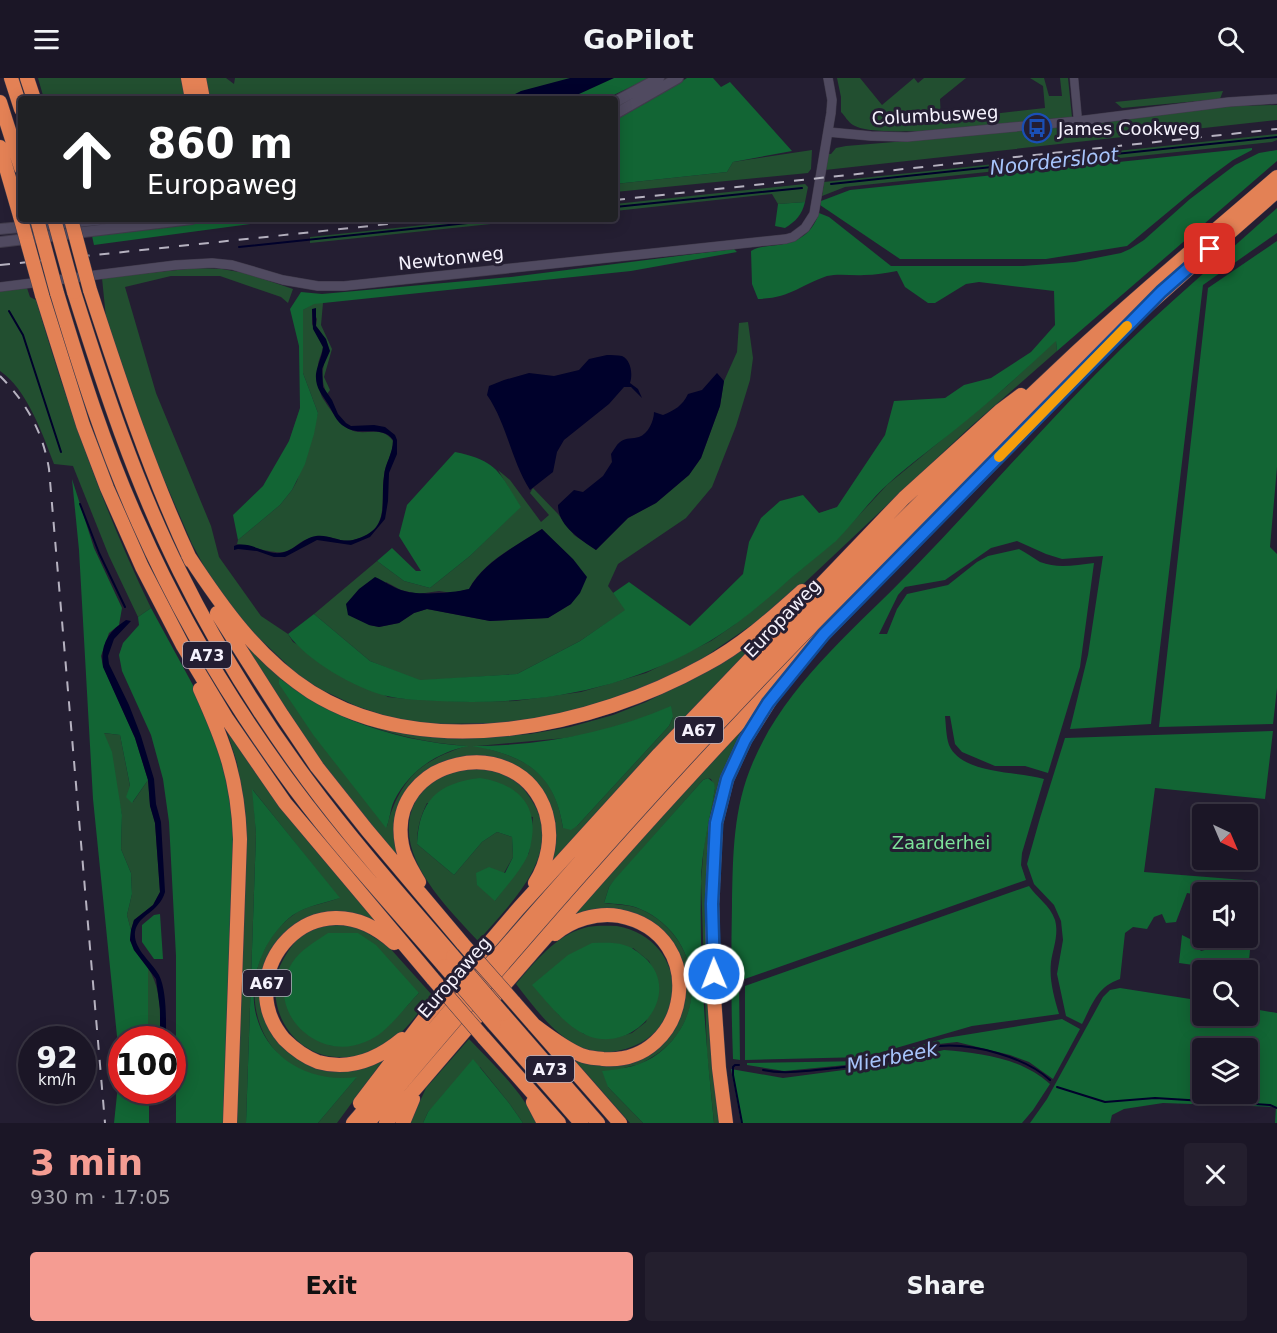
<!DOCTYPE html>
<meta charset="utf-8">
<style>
:root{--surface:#1b1626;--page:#241f2e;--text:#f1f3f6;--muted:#a09fa7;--line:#393543;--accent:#f59c92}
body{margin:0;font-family:"DejaVu Sans",sans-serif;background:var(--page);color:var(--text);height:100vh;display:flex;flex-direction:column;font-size:22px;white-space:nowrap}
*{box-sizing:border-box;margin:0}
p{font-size:20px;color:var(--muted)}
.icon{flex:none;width:33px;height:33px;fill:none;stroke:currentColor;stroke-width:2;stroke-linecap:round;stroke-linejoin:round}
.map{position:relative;height:1045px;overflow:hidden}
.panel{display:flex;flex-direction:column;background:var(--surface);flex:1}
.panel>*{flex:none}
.guide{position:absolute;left:18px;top:18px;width:600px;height:126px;border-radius:6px;box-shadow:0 3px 15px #0003,0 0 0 2px var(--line);background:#202124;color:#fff;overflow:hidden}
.needle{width:39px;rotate:136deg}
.tools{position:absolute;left:1192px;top:726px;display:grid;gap:12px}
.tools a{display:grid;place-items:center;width:66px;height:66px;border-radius:6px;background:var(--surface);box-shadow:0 3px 15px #0003,0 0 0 2px var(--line);font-size:30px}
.speed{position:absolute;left:18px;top:948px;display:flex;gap:12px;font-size:30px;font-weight:700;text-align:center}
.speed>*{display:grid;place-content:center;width:78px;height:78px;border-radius:50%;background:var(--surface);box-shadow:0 3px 15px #0003,0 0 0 2px var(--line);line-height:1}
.speed small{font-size:15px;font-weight:400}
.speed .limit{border:9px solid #d22;background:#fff;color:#111}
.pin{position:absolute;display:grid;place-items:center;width:51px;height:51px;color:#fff;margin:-26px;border-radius:12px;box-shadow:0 3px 9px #0006}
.me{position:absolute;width:66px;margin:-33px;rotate:359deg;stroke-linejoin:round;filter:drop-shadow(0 0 4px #0008)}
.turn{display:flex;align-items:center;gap:21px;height:126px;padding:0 30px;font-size:27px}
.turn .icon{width:78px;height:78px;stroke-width:2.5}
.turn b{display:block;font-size:42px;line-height:51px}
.round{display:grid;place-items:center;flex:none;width:63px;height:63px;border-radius:6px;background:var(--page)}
.head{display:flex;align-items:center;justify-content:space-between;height:102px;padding:0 30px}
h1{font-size:36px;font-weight:700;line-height:45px;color:var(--accent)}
.action{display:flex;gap:12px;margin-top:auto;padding:12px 30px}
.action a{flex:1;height:69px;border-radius:6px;background:var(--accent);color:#111;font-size:24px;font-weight:700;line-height:69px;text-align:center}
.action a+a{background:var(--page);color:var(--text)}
header{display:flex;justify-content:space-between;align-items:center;height:78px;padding:0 30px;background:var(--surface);font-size:27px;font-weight:700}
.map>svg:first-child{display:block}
</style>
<header><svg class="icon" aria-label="menu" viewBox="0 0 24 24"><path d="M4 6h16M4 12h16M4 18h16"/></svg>GoPilot<svg class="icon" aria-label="search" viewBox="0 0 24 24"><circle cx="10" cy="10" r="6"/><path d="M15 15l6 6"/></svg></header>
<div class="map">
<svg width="1277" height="1045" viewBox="0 0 1277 1045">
<rect width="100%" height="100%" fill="#241e32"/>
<path fill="#224f30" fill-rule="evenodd" d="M 38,0 L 182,0 L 186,21 L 44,21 Z
M 205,0 L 226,0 L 234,6 L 235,0 L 636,0 L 587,21 L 209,21 Z
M 837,0 L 860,0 L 882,27 L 914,0 L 918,5 L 924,0 L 966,0 L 940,21 L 941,42 L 1045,30 L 1043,8 L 1030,0 L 1044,0 L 1049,18 L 1062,18 L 1060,0 L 1068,0 L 1072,39 C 1034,42 879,64 853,47 C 848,44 845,38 841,34 L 841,19 Z
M 1223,13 L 1220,21 L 1122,30 L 1115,24 Z
M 1277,27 L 1277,42 L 825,92 L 828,76 L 831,76 L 836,70 L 846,68 L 966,58 L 1008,51 L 1236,28 Z
M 1277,56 L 1277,62 L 1272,64 L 845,109 L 822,118 L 824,104 Z
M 812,72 L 811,91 L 808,95 L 615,114 L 615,106 L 727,94 L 733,84 Z
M 805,106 L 808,109 L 805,124 L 778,126 L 772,116 L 615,133 L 615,126 Z
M 480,141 L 539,141 L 310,165 L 310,159 Z
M 196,190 L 222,191 L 245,195 L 293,211 L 288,225 L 281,219 L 220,198 L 171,198 L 125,209 L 156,315 L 211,448 L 219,479 L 261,538 L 288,556 L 293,564 L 388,619 L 407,621 L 467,624 L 515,623 L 581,614 L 646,595 L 711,563 L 734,547 L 835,463 L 887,407 L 1007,308 L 1056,262 L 1057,273 L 968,351 L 781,527 L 699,583 L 638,613 L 561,637 L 499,645 L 437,646 L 401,642 L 383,637 L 356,628 L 320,611 L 298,597 L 241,543 L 205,490 L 192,466 L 153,376 L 106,240 L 102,200 Z
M 27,210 L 30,219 L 36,222 C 67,327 103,431 151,530 L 138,539 L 109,478 L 73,388 L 54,386 C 43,357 27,311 0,293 L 0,213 Z
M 314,225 L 323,225 L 321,247 L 332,271 L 324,299 L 330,312 L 327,316 C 313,288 339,274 316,248 L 317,241 L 312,231 L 312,246 L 323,269 C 322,276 317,284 318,291 C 318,298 319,313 322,319 C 329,330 344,353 358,354 C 371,355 384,350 393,363 C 393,376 385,386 384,398 C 380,426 391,453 353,462 C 341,465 332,457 321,459 C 315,460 308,460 303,463 C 296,467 291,473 283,474 C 274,476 249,468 237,466 L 238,462 L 280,427 L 292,412 L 297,403 L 318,335 L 303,295 L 303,232 Z
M 748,244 L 753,280 L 750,302 L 736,348 L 712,409 L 686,440 L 618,486 L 608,508 L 626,532 L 580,563 L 517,596 L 419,603 L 370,583 L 314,536 L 377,483 L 404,503 L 430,510 L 470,478 L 520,429 L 498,392 L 510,402 L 541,444 L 549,437 L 530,415 L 533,410 L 558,436 L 574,457 L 596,472 L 628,440 L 656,425 L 689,397 L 701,380 L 720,328 L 724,303 L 737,274 L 739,245 ZM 542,451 L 550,460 L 571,526 L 548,540 L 490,543 L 427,531 L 414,535 L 399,545 L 379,549 L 369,547 L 386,504 L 401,512 L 418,516 L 439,513 L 452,515 L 469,511 C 483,484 516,468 542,451 Z
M 233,549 L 312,617 L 438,657 L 471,660 L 530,656 L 570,649 L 613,637 L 646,624 L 714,590 L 769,553 L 549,791 C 563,751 556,718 521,692 C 513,685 498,678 487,679 C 482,679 475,684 470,686 C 451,694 433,702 414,710 L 399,780 L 334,701 L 307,664 ZM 279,600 C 303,615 326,632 352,642 C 388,656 428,665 466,668 C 420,683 400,701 387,748 ZM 673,639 L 669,648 L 577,748 L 563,750 C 555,695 527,680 477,668 L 565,660 L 594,655 L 643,640 Z
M 754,636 L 715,728 L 722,1045 L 714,1045 L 707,975 L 701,803 L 704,767 L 715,710 L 711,701 L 708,700 L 703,702 L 609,809 L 604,825 C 616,827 629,826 640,831 C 689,852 709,913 676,958 C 667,970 654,979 640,986 C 634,988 627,988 622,991 C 617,994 612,1004 608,1009 L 643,1045 L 630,1045 L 564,970 L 605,984 L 669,952 L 678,877 L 635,837 L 565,847 Z
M 225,647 L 310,766 L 383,851 L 352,837 L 286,860 L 265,933 L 312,986 L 384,981 L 337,1045 L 318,1045 L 356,1000 C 340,1001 325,1001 310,996 C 242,972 237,879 292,838 C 305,827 325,826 339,820 L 253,712 L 256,756 L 246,1045 L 237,1045 L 245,736 L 237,685 Z
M 103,655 L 120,657 L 133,724 L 148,702 L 150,727 L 155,745 L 160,814 L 153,827 L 134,842 L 131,852 L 127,837 L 132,816 L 131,795 L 121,771 L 122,737 Z
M 482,689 C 509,698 521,702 535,728 C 562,779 508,828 478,863 C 446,828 390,775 415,724 C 421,713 433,701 445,696 C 455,691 471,691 482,689 ZM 427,725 L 533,739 L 529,775 L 495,823 L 504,795 L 513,779 L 512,759 L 497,754 L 482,764 L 454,797 L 417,766 C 417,751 420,739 427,725 Z
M 325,846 L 355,847 L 388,868 L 432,917 C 419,933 409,950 392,962 C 376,973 356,981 336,979 C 288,976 260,921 284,880 C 290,870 297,859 308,853 C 313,850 319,848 325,846 ZM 287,895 L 419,915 C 392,943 372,974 329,967 L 284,912 Z
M 617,848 C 692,862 691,960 617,973 C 604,976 588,975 577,968 C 551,953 534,929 516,906 C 535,884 555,858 584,850 C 594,847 607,848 617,848 ZM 633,870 L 649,883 L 658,903 L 646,944 L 632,955 L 615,960 L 584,956 L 559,937 L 533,907 Z
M 148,890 C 162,911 160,937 160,961 L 148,961 Z
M 469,961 C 494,987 521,1012 537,1045 L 523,1045 L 509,1025 L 480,989 L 428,1034 L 423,1045 L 410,1045 L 426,1010 Z"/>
<path fill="#126534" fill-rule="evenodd" d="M 614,0 L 650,0 L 605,21 L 568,21 Z
M 687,0 L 713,0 L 721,9 L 730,4 L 792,73 L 733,84 L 727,94 L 615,106 L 615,42 L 644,26 Z
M 1252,70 L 1252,72 L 1233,82 L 1210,99 L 1127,168 L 1046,181 L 900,181 L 820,127 L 821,123 L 850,112 Z
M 1277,72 L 1277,83 L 1057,273 L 1056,263 C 1027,290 998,317 967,342 C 941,364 913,383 888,406 C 869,423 854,445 836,463 C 821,476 805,488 790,501 C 765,523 739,546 710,563 C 625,613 535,628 437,623 C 421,622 403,622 387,618 C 356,611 306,582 288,556 L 314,536 L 370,583 L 420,602 L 517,596 L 580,563 L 625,532 L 613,515 L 629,504 L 690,548 L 743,496 L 749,464 L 761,440 L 780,423 L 803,417 L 819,435 L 837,429 L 885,357 L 894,323 L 945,320 L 964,307 L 991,300 L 1031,274 L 1055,247 L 1054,213 L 979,204 L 966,206 L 935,225 L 928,225 L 905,209 L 897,193 C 886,195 875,197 864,197 C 852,198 840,195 827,198 C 800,207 791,220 758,221 L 752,206 L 751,173 C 757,169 762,169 769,168 C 794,166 811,159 819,135 L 829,139 L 891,188 L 1023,188 L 1075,184 L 1121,175 L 1130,171 L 1144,162 L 1190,121 L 1235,87 L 1259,75 Z
M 805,124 C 802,137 796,143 785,150 L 775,148 L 778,126 Z
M 1277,130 L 1277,155 L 1203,207 L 1151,646 L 1070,651 L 1088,577 L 1103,478 L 1062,481 L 1046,476 L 1017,463 L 991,470 L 945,502 L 905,509 L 898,517 L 879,556 L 887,556 L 897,531 L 907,516 L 948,507 L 977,484 L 988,478 L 1019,471 C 1027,475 1033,480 1040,484 C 1058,491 1075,487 1094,485 L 1080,589 L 1048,695 L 1025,688 L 995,688 L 962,674 L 955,666 L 950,638 L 945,638 C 946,647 946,658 949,667 C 962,697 1018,693 1044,701 L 1022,775 L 1021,787 L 1026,802 L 739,903 L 740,982 L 733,981 C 731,929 731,878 732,826 C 733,777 733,730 753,684 C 786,606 855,551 912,492 C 983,419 1049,341 1122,270 C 1172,222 1225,177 1277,130 Z
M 219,141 L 287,141 L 94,167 L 92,158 Z
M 1277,163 L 1277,389 L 1270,469 L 1277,476 L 1277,610 L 1273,646 L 1159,649 L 1208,210 Z
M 734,171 L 737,174 L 631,193 L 314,226 L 303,232 L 303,295 L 318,335 L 314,356 L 305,386 L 292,412 L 280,427 L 238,462 L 233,437 L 263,408 L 289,363 L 300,330 L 299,268 L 290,231 L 301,214 L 322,216 L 511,199 Z
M 455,374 C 498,383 499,394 521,429 L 470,478 L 430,510 L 404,503 L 377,483 L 392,470 L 416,493 L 421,493 L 399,458 L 407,427 Z
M 72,401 L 94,470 L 122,530 L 119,547 L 109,555 L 101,578 L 103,588 L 135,660 L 148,702 L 132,725 L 126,719 L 130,708 L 120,657 L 104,655 L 112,674 L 122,737 L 121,771 L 131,795 L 132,816 L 127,837 L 131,852 L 130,862 L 134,872 L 148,890 L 148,961 L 122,962 L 122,1012 L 149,1013 L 149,1045 L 114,1045 L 120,988 L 93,721 L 79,472 Z
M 151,530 L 207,633 L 219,663 L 234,738 L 223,1045 L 176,1045 L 176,878 L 169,744 L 163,701 L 151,657 L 122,593 L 119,577 L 123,565 L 139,547 L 138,539 Z
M 279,600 C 302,615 325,631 351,642 C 388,657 430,666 469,668 C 437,674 409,693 394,723 C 390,731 390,742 386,750 L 314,658 L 279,606 Z
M 671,628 L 673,639 L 669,648 L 577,748 L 571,752 L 563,750 C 555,695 524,677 472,668 C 541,668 608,655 671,628 Z
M 1273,653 L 1265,721 L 1155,710 L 1144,794 L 1257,803 L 1248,892 L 1230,892 L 1179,885 L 1182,857 L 1192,862 L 1201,873 L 1216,869 L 1224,872 L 1232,865 L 1230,860 L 1248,860 L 1248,814 L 1203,814 L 1203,818 L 1187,815 L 1176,844 L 1166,845 L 1162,836 L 1154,839 L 1147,851 L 1133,849 L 1125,855 L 1120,901 C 1097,909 1093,925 1082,946 L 1066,938 L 1057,896 L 1063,862 L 1061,843 L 1054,827 L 1034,806 L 1027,786 L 1040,740 L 1065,660 Z
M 480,700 C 513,705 537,723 532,759 C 531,765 530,772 528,777 C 520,794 506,808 495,823 L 477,807 L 476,795 L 489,789 L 505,795 L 513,779 L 512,759 L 497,754 L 482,764 L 454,797 L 417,766 C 419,723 437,705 480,700 Z
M 708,700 L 714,705 L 715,710 C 710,742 701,773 701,806 C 699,885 706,966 714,1045 L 643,1045 L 608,1009 L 602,993 C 623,991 642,988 659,975 C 711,935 699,856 640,831 C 629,826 616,826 604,825 L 609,809 L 615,801 L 703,702 Z
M 252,711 L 340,820 C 325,825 306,828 293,837 C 281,846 270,860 264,873 C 231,942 281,1009 357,999 L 318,1045 L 246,1045 L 256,756 Z
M 1029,808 C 1037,820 1050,827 1055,842 C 1059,857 1053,870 1051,884 C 1049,902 1054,919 1059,936 L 972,948 L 865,979 L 745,982 L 745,908 Z
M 160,836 L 163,881 L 154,881 L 142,864 L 142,847 L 154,837 Z
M 328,855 L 358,855 L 376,867 L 419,915 C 403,931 387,956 365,964 C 317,985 263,932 292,885 C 301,871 315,864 328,855 Z
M 592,865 C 603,865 614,864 624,867 C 632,869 638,874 644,879 C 686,916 633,978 586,957 C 564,947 548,925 532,907 L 568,877 Z
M 1120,910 L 1203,923 L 1203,938 L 1248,938 L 1248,930 L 1277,935 L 1277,1045 L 1275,1045 L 1276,1029 L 1163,1025 L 1124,1031 L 1112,1037 L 1110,1045 L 1030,1045 L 1047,1021 L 1103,919 L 1110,912 ZM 1203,970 L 1248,970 L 1248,1016 L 1203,1016 Z
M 1062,941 L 1080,951 L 1053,1001 L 1029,984 L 1010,977 L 957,964 L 939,966 L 867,985 L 784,993 L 747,987 L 747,985 L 866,983 L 946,960 Z
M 944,972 C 981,975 1021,980 1050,1006 L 1033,1032 L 1022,1045 L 741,1045 L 731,991 L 783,1000 L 874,988 Z
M 473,981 L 509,1025 L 523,1045 L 423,1045 L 428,1034 Z"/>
<path fill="#00012b" d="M 570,0 L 614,0 L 568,21 L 505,21 L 521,13 Z
M 316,230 L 316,248 L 326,261 L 330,273 L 322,291 L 323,309 L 332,322 L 338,336 L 346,345 L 351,348 L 374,347 L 385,349 L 395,357 L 397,362 L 397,376 L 389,395 L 388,423 L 385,441 L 370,459 L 351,467 L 317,462 L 285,479 L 274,479 L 257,473 L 238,471 L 234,472 L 234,468 C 247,463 261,473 274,475 C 292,477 301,460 316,458 C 329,456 340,465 353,462 C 392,452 380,426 384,398 C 385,385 393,376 393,362 C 382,346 359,359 345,349 C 336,344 333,334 328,326 C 322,316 315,310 316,296 C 317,287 322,279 323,269 L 313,251 L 312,231 Z
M 607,277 C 611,277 618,277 622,278 C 631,282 633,296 630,305 L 638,311 L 642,320 L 631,309 L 624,309 L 609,326 L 564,362 L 557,374 L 553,394 L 530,412 C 511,382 507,346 487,317 L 489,308 L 504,302 L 529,295 L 554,298 L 579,292 L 589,281 Z
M 717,295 L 724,303 L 720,328 L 701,380 L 689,397 L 656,425 L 628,440 L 596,472 C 580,461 558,448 558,427 L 574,412 L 583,414 L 603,398 L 612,384 L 611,376 C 614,372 616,367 620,364 C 626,359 633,361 639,359 C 648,356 654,343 654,334 L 663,337 C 675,332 682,328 688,316 L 702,312 Z
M 542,451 L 573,481 L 587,499 L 580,515 L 571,526 L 548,540 L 490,543 L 427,531 L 414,535 L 399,545 L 379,549 L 369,547 L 348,537 L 346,526 L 359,511 L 375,499 C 384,503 392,509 401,512 C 416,518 453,515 469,511 C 484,484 516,468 542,451 Z
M 126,542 L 131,543 L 114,561 L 108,578 L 109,586 L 129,627 L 141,658 L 154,701 L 156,726 L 161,744 L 165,814 C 159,835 138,836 135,854 C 133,871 151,883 159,897 C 167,913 166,944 166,961 L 160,961 L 160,931 L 156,901 L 134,872 L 130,862 L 131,852 L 134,842 L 153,827 L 160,814 L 155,745 L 150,728 L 148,702 L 135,660 L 103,589 C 100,566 108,554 126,542 Z"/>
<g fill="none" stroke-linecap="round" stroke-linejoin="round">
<path stroke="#00012b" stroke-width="2" d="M 831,106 L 1277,59
M 615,129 L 802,110
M 239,169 L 506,141
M 9,233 L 23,257 L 61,374
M 80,426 L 99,475 L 125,529
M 739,987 L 735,987 L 733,989 L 733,997 L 742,1045
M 763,992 C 787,997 811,992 836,990 C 852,988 869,987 886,983 C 903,979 921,970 939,968 C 973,965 1025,979 1050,1002
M 1057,1009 L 1105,1024 L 1155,1020 L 1270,1027 L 1277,1030"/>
<g stroke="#403b4b" stroke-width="9">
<path id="minor" d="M 1074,0 L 1078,43"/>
</g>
<g stroke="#403b4b" stroke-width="10">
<path id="tertiary" d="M 828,54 L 871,58 L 907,59 L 1078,43 L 1229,24 L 1277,21
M 0,209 L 176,187 L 212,185 L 232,187 L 283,202 L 318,208 L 344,208 L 786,161 L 793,159 L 805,150 L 814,136 L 831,35 L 832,22 L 828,0"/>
</g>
<g stroke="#403b4b" stroke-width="12">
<path id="secondary" d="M 615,24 L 659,0
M 615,36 L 678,0
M 0,151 L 108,141
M 0,164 L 192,141"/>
</g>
<g stroke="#403b4b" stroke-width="15">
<path id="motorway" d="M 11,0 L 21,31
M 27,0 L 34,21
M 188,0 L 192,21
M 199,0 L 203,21
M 0,24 L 21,90
M 0,69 L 20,138
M 90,212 C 120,304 150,395 191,483
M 74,214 C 104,309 135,404 180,494 C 216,567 260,638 308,703 C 353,764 403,820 453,878
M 57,215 C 81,294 105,371 139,446 C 180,539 234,629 295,711 C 341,773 394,830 444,888
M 42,217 L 83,347 L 107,410 L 142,489 L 183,568 L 227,641 L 285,725 L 433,901
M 188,477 C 222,529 258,580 311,614 C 427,686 593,649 705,587 C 741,568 772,540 802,513
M 217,535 L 282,637 L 317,689 L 367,752 L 463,866
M 200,611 C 225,666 238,701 240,761 L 230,1045
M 419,804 C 412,792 404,780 402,767 C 385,680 519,650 546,735 C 553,759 548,784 535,805
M 394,865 C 314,792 228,895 284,961 C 294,971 305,979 318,984 C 350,993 378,981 402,961
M 514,924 L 620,1045
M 503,936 L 598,1045
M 494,946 L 581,1045
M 534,947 C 549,958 564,970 581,977 C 588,980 596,980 603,981 C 690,988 712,856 619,838 C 597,834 572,842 555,856
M 483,959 L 559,1045
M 533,1024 L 544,1045
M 360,1025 L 424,941 L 519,830 L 659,676 L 904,420 L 1001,332 L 1021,317
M 353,1045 C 457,924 561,803 669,685 C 796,546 930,412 1067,283 C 1135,219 1207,160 1277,99
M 368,1045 C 521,863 677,683 845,514 C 984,375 1129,242 1277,113
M 386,1045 C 486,928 586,811 690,698 C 797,581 909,469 1021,356
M 403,1045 L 413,1021
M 726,1045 L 719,990 L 714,919 L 712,826 L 716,745 L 727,701 L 745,662 L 771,621"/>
</g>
<use href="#minor" stroke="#504a60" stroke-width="8"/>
<use href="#tertiary" stroke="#504a60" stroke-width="9"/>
<use href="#secondary" stroke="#504a60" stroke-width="10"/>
<use href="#motorway" stroke="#e38155" stroke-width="14"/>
<path stroke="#b6b2c0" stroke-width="2" stroke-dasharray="10 10" stroke-linecap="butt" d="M 615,122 L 1277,51
M 0,187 L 436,141
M 0,298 C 26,324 43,354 49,391 L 105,1045"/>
<g stroke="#403b4b" stroke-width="15" stroke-linecap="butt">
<path id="motorway-bridge" d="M 20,138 L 42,217
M 37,141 L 57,215
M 54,141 L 74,214
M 71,141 L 90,212
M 463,866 L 514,924
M 453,878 L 503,936
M 444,888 L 494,946
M 433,901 L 483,959"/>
</g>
<use href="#motorway-bridge" stroke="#e38155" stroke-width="14"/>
</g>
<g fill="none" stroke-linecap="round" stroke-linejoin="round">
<g stroke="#114b97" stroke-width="15">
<path id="route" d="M 714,896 L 712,826 L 716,745 L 727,701 L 745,662 L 768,625 L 824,556 L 1161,214 L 1210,171"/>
</g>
<use href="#route" stroke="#1a73e8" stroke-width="10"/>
<path stroke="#f59e0b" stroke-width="10" d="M 999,379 L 1127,248"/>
</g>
<defs>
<g id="bus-ring" transform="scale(1.5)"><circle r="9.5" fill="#241e32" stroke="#1a4fb4" stroke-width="1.5"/><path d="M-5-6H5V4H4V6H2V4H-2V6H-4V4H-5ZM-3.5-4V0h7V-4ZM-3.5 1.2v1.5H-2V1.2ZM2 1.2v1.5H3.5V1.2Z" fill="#1a4fb4"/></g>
</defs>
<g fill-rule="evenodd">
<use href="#bus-ring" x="1037" y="50"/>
</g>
<g text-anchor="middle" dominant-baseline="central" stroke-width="6" stroke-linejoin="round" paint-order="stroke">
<g fill="#241e32" stroke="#b6b2c0" stroke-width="1.5">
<rect x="183" y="564" width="48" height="26" rx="4.5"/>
<rect x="675" y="639" width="48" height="26" rx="4.5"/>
<rect x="243" y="892" width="48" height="26" rx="4.5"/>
<rect x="526" y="978" width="48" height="26" rx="4.5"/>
</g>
<g font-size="16" font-weight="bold" fill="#f5f2fd">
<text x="207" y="577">A73</text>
<text x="699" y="652">A67</text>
<text x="267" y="905">A67</text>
<text x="550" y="991">A73</text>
</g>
<g font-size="18" fill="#f5f2fd" stroke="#241e32">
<text transform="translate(935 37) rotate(-3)">Columbusweg</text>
<text transform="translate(451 180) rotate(-6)">Newtonweg</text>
<text transform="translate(782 540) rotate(-46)">Europaweg</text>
<text transform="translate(454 899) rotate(-49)">Europaweg</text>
</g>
<g font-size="18" fill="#f5f2fd" stroke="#241e32" text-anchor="start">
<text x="1058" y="50">James Cookweg</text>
</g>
<g font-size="18" fill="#7de39a" stroke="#241e32">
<text x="941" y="764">Zaarderhei</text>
</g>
<g font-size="20" font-style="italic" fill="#a7c4fb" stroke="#241e32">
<text transform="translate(1054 83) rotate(-6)">Noordersloot</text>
<text transform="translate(892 979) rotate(-11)">Mierbeek</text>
</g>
</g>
</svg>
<div class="tools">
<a><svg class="needle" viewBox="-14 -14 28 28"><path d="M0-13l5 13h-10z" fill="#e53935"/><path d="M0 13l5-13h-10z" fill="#a09fa7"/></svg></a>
<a><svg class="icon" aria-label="sound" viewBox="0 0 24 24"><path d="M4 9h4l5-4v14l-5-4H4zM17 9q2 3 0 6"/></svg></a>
<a><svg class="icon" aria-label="search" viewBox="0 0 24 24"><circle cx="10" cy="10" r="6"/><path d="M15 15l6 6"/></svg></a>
<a><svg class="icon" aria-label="layers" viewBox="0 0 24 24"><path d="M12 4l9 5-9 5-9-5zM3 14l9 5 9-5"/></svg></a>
</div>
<div class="speed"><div>92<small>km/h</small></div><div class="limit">100</div></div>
<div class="pin" style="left:1210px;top:171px;background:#d93025"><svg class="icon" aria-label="arrive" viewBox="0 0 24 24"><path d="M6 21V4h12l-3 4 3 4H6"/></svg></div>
<svg class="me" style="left:714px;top:896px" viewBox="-20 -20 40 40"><circle r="17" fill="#1a73e8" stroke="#fff" stroke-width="3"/><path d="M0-11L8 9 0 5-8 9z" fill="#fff"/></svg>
<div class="guide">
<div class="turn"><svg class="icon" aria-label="ahead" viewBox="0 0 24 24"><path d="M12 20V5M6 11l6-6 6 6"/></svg><div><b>860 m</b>Europaweg</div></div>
</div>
</div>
<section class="panel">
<div class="head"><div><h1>3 min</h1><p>930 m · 17:05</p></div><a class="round"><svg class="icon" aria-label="close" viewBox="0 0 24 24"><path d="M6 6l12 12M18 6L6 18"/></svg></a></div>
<div class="action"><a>Exit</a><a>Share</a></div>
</section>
